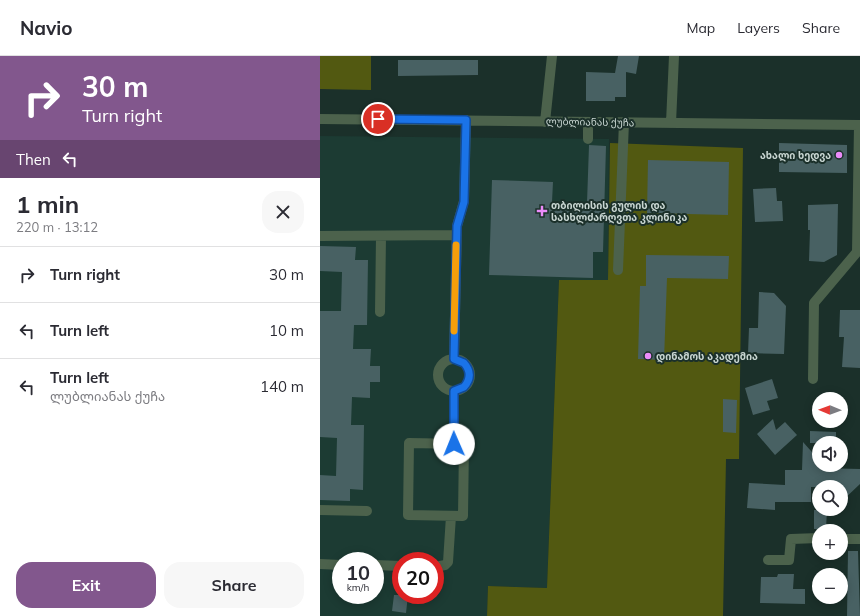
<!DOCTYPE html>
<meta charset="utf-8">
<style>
:root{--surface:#fff;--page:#f7f7f7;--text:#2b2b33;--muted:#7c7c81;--line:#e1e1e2;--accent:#82578d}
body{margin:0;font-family:Mulish,"Noto Sans Georgian",sans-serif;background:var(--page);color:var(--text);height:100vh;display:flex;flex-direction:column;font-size:15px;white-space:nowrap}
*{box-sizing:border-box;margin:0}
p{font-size:13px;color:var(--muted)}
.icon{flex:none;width:22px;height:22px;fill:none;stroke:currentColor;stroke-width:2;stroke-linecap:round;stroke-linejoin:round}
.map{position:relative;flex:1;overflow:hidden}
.drawer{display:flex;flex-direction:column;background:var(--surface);width:320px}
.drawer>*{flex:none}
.banner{background:#82578d;color:#fff;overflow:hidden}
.needle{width:26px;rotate:271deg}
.buttons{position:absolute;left:492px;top:336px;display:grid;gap:8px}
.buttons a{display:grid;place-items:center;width:36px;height:36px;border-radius:50%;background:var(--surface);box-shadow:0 2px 10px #0003;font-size:20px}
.speed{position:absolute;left:12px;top:496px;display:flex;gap:8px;font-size:20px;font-weight:700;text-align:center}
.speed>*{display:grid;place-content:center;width:52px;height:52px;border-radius:50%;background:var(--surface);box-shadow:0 2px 10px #0003;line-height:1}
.speed small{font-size:10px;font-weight:400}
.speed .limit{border:6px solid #d22;background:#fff;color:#111}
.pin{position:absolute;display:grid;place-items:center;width:34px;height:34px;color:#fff;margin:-17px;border:2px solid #fff;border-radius:50%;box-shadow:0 1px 4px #0007}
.me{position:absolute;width:44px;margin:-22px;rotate:359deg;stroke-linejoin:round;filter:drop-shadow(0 0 3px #0008)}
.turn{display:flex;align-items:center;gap:14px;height:84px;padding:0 16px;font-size:18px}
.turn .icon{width:52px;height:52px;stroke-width:2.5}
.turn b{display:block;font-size:28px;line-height:34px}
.then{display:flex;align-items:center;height:38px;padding:0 16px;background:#0003;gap:8px;font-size:15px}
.round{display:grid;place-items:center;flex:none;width:42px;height:42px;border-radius:16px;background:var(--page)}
.summary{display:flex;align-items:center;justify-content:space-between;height:68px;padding:0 16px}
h1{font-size:24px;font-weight:700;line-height:30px}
.cta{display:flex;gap:8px;margin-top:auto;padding:8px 16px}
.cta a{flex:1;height:46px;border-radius:16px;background:var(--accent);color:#fff;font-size:16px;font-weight:700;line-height:46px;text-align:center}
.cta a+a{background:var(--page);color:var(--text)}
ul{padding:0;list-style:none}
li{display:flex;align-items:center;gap:12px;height:56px;padding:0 16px;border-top:1px solid var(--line)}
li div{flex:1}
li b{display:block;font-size:15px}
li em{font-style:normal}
header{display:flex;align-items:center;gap:24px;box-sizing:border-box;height:56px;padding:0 20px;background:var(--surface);border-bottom:1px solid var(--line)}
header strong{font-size:19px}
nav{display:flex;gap:22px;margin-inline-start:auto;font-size:14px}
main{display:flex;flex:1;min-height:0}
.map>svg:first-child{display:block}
</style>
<header>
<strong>Navio</strong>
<nav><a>Map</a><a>Layers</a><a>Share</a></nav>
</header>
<main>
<section class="drawer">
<div class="banner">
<div class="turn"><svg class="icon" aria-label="right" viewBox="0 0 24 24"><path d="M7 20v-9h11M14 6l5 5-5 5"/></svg><div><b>30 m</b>Turn right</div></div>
<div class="then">Then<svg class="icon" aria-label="left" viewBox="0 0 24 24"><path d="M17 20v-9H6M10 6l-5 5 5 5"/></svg></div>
</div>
<div class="summary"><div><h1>1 min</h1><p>220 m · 13:12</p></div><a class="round"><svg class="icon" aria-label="close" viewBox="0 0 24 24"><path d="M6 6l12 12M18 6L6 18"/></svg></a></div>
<ul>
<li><svg class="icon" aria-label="right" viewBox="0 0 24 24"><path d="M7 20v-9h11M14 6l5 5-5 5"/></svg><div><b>Turn right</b></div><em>30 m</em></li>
<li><svg class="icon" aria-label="left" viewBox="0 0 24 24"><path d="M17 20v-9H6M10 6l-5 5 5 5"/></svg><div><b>Turn left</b></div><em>10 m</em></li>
<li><svg class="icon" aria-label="left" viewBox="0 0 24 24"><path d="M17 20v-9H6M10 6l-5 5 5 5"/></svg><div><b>Turn left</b><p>ლუბლიანას ქუჩა</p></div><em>140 m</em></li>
</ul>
<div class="cta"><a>Exit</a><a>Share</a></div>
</section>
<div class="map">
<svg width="540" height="560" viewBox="0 0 540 560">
<rect width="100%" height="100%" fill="#1b302a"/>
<path fill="#1c3b33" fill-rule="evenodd" d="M 0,80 L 289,83 L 288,224 L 239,224 L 227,532 L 168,530 L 167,560 L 0,560 ZM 21,505 L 55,505 L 55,539 L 21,539 ZM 81,505 L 115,505 L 115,539 L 81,539 Z"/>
<path fill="#525911" d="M 0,0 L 51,0 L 51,34 L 0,33 Z
M 290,87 L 423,92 L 419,403 L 406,403 L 403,560 L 167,560 L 168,530 L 227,532 L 239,224 L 288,224 Z"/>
<path fill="#486163" d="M 298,0 L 319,0 L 316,18 L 306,16 L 306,41 L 295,41 L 295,45 L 266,45 L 266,16 L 295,17 Z
M 78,4 L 158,4 L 158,19 L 78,20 Z
M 459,87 L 527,89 L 527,117 L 459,116 Z
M 269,89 L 286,90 L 283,196 L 273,196 L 273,222 L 169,219 L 172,124 L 233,126 L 232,146 L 267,147 Z
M 328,104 L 409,106 L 408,159 L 327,157 Z
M 456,132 L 457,145 L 462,145 L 463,165 L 435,166 L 433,133 Z
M 518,148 L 517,199 L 504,206 L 489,205 L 490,174 L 488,174 L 488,149 Z
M 0,190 L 36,191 L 35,204 L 48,204 L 47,269 L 34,269 L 33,293 L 51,293 L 50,310 L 60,310 L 60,326 L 50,326 L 50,342 L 32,341 L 31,369 L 44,369 L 43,434 L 30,433 L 30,445 L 0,444 L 0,419 L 16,420 L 17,382 L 0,381 L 0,255 L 21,255 L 22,216 L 0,215 Z
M 326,199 L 409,200 L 408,223 L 347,222 L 344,304 L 318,303 L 320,230 L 326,230 Z
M 439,236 L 454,237 L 466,250 L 464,298 L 428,297 L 429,272 L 438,272 Z
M 520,254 L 540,254 L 540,312 L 522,311 L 524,281 L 519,281 Z
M 452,323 L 458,342 L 447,345 L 450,354 L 433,359 L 425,332 Z
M 403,343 L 417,344 L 416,377 L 403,376 Z
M 453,363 L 456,374 L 465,366 L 477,379 L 455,399 L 437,378 Z
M 490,375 L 516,376 L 516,387 L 490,387 Z
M 483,386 L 499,404 L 499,412 L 540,413 L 540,428 L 521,446 L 521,431 L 491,431 L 491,446 L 455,446 L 455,454 L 427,452 L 429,427 L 465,429 L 465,414 L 482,414 Z
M 494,454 L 507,454 L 506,473 L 494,473 Z
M 528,495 L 538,495 L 540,560 L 527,560 Z
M 458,518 L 474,518 L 473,533 L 485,533 L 485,548 L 440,547 L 441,521 L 457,521 Z
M 74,539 L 88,539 L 86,557 L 72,555 Z"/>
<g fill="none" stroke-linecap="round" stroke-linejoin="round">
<path stroke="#4c624c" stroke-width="10" d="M 0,63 L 540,69
M 225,66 L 232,0
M 351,67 L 354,0
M 268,83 L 268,66
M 0,180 L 137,179
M 298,214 L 304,66
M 60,256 L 61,180
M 134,303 L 137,170 L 144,145 L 146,64
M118 319a16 16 0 1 1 32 0a16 16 0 1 1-32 0Z
M 493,323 L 494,247 L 537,196 L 539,69
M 89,387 L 144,388 L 143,460 L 88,459 Z
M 134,387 L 134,335
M 0,454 L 47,455
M 521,483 L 540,483
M 448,504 L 469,504 L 471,483 L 499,482
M 0,508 L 21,509
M 55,509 L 81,510
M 115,511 L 125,509 L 128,506 L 131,460"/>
</g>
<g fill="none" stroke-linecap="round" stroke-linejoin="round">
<g stroke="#114b97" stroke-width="10">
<path id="route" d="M 58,63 L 146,64 L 144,146 L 137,170 L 134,303 L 144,307 C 151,315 151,323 144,331 L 134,335 L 134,388"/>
</g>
<use href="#route" stroke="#1a73e8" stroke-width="7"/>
<path stroke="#f59e0b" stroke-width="7" d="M 134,275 L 136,189"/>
</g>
<g fill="#ec8cfa" stroke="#1b302a" stroke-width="1.5">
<circle cx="519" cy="99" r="4"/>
<path d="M220 149h4v4h4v4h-4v4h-4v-4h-4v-4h4z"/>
<circle cx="328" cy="300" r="4"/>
</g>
<g text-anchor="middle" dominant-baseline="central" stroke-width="4" stroke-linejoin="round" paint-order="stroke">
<g font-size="10" fill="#c8d5d1" stroke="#1b302a">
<text transform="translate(270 66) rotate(1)">ლუბლიანას ქუჩა</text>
</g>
<g font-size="10" font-weight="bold" fill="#c8d5d1" stroke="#1b302a" text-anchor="start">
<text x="511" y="99" text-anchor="end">ახალი ხედვა</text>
<text x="231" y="149">თბილისის გულის და<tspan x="231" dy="12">სასხლძარღვთა კლინიკა</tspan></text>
<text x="336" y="300">დინამოს აკადემია</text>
</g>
</g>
</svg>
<div class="buttons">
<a><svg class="needle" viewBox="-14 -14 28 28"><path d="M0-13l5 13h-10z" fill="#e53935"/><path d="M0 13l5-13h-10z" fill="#7c7c81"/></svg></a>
<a><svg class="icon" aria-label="sound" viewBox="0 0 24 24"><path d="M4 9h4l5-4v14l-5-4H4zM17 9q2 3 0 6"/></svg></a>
<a><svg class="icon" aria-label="search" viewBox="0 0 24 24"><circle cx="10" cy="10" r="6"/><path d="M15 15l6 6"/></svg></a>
<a>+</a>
<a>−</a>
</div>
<div class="speed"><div>10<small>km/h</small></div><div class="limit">20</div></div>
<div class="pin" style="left:58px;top:63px;background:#d93025"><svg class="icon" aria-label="arrive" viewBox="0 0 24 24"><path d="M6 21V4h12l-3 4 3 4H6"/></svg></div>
<svg class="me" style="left:134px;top:388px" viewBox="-20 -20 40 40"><circle r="19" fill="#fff"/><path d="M0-13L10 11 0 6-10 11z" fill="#1a73e8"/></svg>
</div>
</main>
